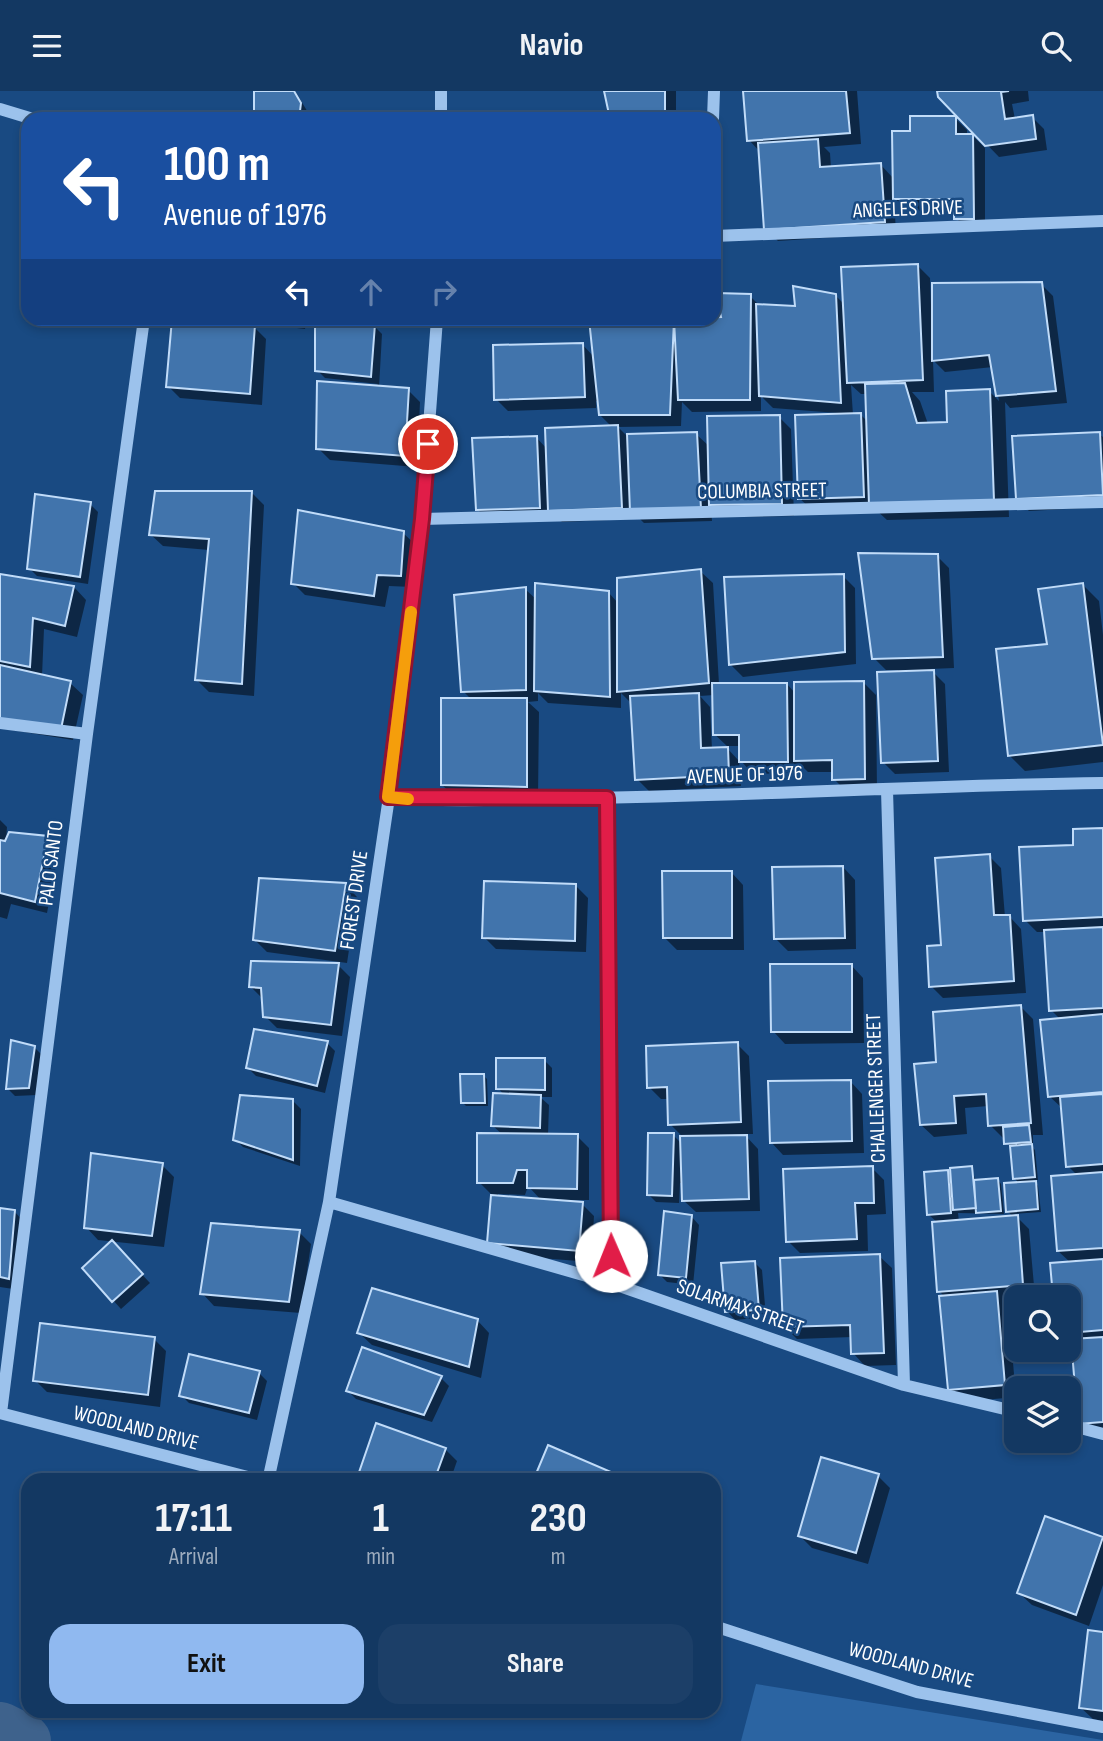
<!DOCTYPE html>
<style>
:root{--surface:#133862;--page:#1c3f68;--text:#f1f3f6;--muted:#9dacbe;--line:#325277;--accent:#90b9f0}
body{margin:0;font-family:"Sofia Sans Condensed",sans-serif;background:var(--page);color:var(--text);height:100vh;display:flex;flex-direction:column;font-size:26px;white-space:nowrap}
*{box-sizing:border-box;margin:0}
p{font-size:23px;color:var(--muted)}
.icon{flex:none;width:38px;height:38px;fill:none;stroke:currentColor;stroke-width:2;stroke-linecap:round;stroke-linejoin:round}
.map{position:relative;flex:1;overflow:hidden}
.panel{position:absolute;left:21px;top:1382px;width:700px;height:245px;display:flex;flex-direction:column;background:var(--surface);border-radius:21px;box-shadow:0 4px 10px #0003,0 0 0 2px var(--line)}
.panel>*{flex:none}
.guide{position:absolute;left:21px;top:21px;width:700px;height:214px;border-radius:21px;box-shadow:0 4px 10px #0003,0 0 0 2px var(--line);background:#1a4fa0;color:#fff;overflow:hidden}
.fabs{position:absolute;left:1004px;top:1194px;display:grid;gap:14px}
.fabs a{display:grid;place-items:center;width:77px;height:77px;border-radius:14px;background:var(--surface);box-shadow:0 4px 10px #0003,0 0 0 2px var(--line);font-size:35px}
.pin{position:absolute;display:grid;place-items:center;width:60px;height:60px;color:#fff;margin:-30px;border:4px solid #fff;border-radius:50%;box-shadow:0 2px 7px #0007}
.me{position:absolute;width:77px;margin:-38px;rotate:359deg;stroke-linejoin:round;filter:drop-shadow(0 0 5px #0008)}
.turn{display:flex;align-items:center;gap:24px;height:147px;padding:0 28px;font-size:32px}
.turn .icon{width:91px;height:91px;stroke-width:2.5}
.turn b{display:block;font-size:49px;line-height:60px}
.lanes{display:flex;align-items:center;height:66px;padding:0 28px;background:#0003;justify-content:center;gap:35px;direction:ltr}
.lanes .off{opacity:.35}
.eta{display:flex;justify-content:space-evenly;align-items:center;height:119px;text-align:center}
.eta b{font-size:42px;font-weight:700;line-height:49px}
.primary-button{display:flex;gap:14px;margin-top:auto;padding:14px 28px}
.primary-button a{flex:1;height:80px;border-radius:21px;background:var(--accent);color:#111;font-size:28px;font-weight:700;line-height:80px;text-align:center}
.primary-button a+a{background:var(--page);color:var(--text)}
header{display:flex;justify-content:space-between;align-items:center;height:91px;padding:0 28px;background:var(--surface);font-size:32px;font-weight:700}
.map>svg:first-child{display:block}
</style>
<header><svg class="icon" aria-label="menu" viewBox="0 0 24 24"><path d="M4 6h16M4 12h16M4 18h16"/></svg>Navio<svg class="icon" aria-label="search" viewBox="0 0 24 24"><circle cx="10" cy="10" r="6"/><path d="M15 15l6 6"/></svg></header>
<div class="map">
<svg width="1103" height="1650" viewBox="0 0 1103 1650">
<rect width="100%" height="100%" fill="#194a82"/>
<path fill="#2b64a2" d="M 756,1593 L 1103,1649 L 1103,1650 L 741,1650 Z"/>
<path fill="#0007" fill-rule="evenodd" d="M 256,0 L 295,0 L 312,28 L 256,28 Z
M 606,0 L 676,0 L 676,28 L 612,28 Z
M 745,0 L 857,0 L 861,53 L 824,56 L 830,62 L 831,77 L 880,73 L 894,88 L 912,42 L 955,27 L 967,39 L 967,45 L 973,45 L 985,57 L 985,139 L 968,139 L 956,127 L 956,119 L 907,120 L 894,106 L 896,142 L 778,150 L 766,138 L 760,61 L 749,49 Z
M 939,0 L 1028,0 L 1029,10 L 1012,13 L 1015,28 L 1032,26 L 1044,38 L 1047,59 L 999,66 L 940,5 Z
M 918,175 L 930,187 L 931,214 L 1041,193 L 1053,205 L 1067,312 L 1010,317 L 1005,311 L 1009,426 L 887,429 L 875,418 L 812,419 L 799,407 L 837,322 L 773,317 L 761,305 L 761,320 L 692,321 L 682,311 L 681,335 L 618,336 L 627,345 L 696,343 L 710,356 L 779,326 L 791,338 L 794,425 L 723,426 L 711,414 L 712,430 L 644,432 L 633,421 L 633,428 L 562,431 L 551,420 L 490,431 L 477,418 L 536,346 L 547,358 L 612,336 L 600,324 L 599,310 L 596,310 L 596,317 L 508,320 L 496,308 L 582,253 L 594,266 L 591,229 L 723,228 L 750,205 L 760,215 L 797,217 L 835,204 L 845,214 ZM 933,269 L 945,281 L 993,276 L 999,310 L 989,300 L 948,333 L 928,333 L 920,310 L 912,301 L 934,301 ZM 851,294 L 861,303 L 867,303 L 868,331 L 861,324 L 853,324 Z
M 224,228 L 307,228 L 305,238 Z
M 317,228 L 374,235 L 382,243 L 379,297 L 408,299 L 420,311 L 417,376 L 330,369 L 318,357 L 378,293 L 325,287 L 317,279 Z
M 254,236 L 266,248 L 262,314 L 180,307 L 168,295 Z
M 1099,343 L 1103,346 L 1103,416 L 1029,420 L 1017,408 Z
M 252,402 L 264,414 L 254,605 L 209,601 L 197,589 L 209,459 L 163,455 L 150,443 Z
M 90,413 L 98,421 L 88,493 L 37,485 L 29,477 Z
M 403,442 L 416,454 L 412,496 L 389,495 L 385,516 L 305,504 L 293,492 Z
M 937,465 L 949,477 L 954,577 L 930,578 L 945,593 L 949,681 L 895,683 L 883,671 L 898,579 L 886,579 L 874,567 Z
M 700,480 L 713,492 L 719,593 L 787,593 L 795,602 L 864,592 L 876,604 L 877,700 L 846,700 L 834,688 L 834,681 L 808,681 L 799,672 L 799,682 L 753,683 L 741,670 L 741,655 L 727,655 L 712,641 L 714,604 L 700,605 L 710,616 L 712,658 L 727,657 L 739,670 L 741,695 L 649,700 L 637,688 L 631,612 L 621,602 L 621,617 L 548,612 L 538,602 L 538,610 L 528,611 L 539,621 L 538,707 L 455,706 L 442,694 L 472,609 L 463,600 L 525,498 L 537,509 L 608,501 L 619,513 Z
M 0,485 L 74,496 L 86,509 L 77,546 L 44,538 L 42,585 L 70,592 L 83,604 L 73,649 L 0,637 Z
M 843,485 L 855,497 L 856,573 L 743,586 L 731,574 Z
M 1083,494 L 1099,510 L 1103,544 L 1103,671 L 1025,680 L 1009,664 L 1049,554 Z
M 0,729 L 7,736 L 6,750 L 47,746 L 59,759 L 47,822 L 11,813 L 7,828 L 0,826 Z
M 1103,739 L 1103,1343 L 1080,1332 L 1073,1254 L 1069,1254 L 1071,1172 L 1058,1160 L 1077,1084 L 1068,1075 L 1062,1017 L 1049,1005 L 1061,929 L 1051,919 L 1046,841 L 1037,841 L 1025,829 L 1075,755 Z
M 989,765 L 1001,777 L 1005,826 L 1009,825 L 1021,838 L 1026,902 L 943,907 L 931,895 L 943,856 Z
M 843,776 L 855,789 L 856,858 L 788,860 L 776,848 Z
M 731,781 L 743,794 L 744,859 L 677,859 L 665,847 Z
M 345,793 L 357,806 L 347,872 L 267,861 L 255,849 Z
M 576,795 L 588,807 L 586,861 L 496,858 L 484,846 Z
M 338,874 L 350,886 L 342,945 L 277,937 L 265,925 L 263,908 L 251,896 Z
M 851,874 L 863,887 L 864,952 L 785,953 L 773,940 Z
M 1021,916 L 1033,928 L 1043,1044 L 1033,1044 L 1033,1054 L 1030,1054 L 1035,1059 L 1038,1089 L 1033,1089 L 1038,1095 L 1041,1121 L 1014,1123 L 1029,1138 L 1035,1206 L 1002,1208 L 1008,1214 L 1016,1306 L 962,1311 L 949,1298 L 945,1206 L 939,1200 L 938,1132 L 929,1124 L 947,1081 L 952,1086 L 971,1077 L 976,1090 L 998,1089 L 1001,1093 L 1004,1123 L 958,1122 L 959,1131 L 1014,1126 L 1007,1120 L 1020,1093 L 1014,1087 L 1012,1056 L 990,1034 L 988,1015 L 965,1017 L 967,1043 L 934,1046 L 921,1034 L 938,973 Z
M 327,952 L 335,960 L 325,1002 L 256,985 L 248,977 Z
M 737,953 L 749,965 L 753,1043 L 744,1043 L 758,1058 L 760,1120 L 696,1121 L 683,1109 L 683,1092 L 680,1092 L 679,1112 L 656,1111 L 648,1103 L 673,1044 L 682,1053 L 682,1045 L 670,1033 L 669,1008 L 661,1008 L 649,996 Z
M 34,956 L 42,964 L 37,1004 L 15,1005 L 7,997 Z
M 544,969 L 552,977 L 552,1006 L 540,1006 L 549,1014 L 548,1044 L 577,1045 L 589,1057 L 589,1109 L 567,1109 L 567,1112 L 582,1113 L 594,1125 L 591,1171 L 501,1164 L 489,1152 L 492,1104 L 479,1091 L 503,1044 L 493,1035 L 505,1005 L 498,997 ZM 528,1095 L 542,1110 L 498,1106 L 498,1103 L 525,1104 Z
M 484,985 L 487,988 L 488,1015 L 466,1015 L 462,1011 Z
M 850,990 L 862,1003 L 864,1062 L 783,1064 L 771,1051 Z
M 293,1010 L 301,1018 L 300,1075 L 243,1056 L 235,1048 Z
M 162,1074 L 174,1086 L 164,1156 L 98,1149 L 86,1136 Z
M 872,1077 L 884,1089 L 886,1123 L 867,1124 L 868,1160 L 800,1162 L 788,1150 Z
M 0,1119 L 14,1120 L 26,1133 L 20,1199 L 0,1196 Z
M 691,1125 L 699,1134 L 693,1194 L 667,1191 L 659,1183 Z
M 299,1141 L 311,1153 L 301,1222 L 214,1215 L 202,1202 Z
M 120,1160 L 150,1192 L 121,1218 L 84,1177 Z
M 879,1165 L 892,1177 L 896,1274 L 865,1275 L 853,1262 L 852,1246 L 797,1248 L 785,1236 Z
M 754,1171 L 762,1179 L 766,1226 L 735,1229 L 727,1220 Z
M 477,1229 L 489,1242 L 481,1287 L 372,1254 L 359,1242 Z
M 154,1248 L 166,1260 L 160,1316 L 47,1301 L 35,1289 Z
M 259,1282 L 267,1290 L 257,1329 L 189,1312 L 181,1304 Z
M 441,1287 L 449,1295 L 432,1331 L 356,1308 L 348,1300 Z
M 445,1358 L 457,1370 L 450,1390 L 358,1390 Z
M 878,1385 L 890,1397 L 868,1473 L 812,1457 L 800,1445 Z
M 1046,1427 L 1103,1447 L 1103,1494 L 1089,1535 L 1032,1514 L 1019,1502 Z
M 1103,1543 L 1103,1630 L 1093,1628 L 1080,1616 Z"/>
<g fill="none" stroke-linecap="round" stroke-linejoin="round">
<path stroke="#3e628c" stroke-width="54" d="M 0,1638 L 24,1650"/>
</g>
<path fill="#4174ac" stroke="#c1dcf9" stroke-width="2" d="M 254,0 L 294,0 L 301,12 L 299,28 L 254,28 Z
M 604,0 L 665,0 L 665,28 L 610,28 Z
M 743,0 L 846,0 L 850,42 L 747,50 Z
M 937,0 L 1009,0 L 1001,1 L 1005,28 L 1033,24 L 1036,48 L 985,55 L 938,6 Z
M 910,25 L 956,25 L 956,43 L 973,43 L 974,128 L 954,128 L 954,108 L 893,108 L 892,40 L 910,40 Z
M 818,48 L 820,76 L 881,72 L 885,131 L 764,139 L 758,52 Z
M 918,173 L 923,289 L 847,292 L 841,176 Z
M 1042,191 L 1056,300 L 996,305 L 989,264 L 932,270 L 932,192 Z
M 793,195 L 836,203 L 841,312 L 759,305 L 756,213 L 795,215 Z
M 716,202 L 751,203 L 750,309 L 678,309 L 674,228 L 721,226 Z
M 172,228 L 255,234 L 250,303 L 166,296 Z
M 315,228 L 375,233 L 371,286 L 315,280 Z
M 589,228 L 674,228 L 670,324 L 599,324 Z
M 583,252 L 585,306 L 494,309 L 493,254 Z
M 317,290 L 409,297 L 405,365 L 316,358 Z
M 905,292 L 917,332 L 947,331 L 946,300 L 990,298 L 994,410 L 869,414 L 865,293 Z
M 861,322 L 864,406 L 798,408 L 795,324 Z
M 780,324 L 782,413 L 709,414 L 707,325 Z
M 618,334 L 622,417 L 548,420 L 545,337 Z
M 697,341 L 701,418 L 630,421 L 627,343 Z
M 1100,341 L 1103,404 L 1016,408 L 1012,345 Z
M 537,345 L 540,417 L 476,419 L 472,347 Z
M 155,400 L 252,400 L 242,593 L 195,589 L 209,448 L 149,444 Z
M 35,403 L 91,411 L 80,486 L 27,478 Z
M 298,419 L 404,440 L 401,485 L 377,484 L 374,505 L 291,493 Z
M 858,462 L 938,463 L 943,566 L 872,568 Z
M 701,478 L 709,592 L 617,601 L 617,487 Z
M 0,483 L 74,495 L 65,535 L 33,527 L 30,576 L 0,570 Z
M 844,483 L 845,561 L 729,574 L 724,486 Z
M 535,492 L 609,500 L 610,606 L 534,600 Z
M 1083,492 L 1103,654 L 1008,665 L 996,558 L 1047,553 L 1038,498 Z
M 526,496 L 526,599 L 461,601 L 454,504 Z
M 0,574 L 71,590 L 61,638 L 0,628 Z
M 934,579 L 938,670 L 881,672 L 877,581 Z
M 864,590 L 865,688 L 832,689 L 832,669 L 794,670 L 794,591 Z
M 712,592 L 787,592 L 788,671 L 739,671 L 739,644 L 713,644 Z
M 699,602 L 701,657 L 728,656 L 729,684 L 635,689 L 630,605 Z
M 441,607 L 527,607 L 527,696 L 441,694 Z
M 1103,737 L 1103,826 L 1023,830 L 1019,756 L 1073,754 L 1073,738 Z
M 9,741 L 48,745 L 35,811 L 0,802 L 0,749 L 5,750 Z
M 990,763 L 994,824 L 1010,824 L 1014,890 L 929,896 L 927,855 L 941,854 L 935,767 Z
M 843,775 L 845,847 L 774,848 L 772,776 Z
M 662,780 L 732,780 L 732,847 L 663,847 Z
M 259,787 L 346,792 L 335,860 L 253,849 Z
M 484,790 L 576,793 L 575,850 L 482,847 Z
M 1103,836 L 1103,917 L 1049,920 L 1044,839 Z
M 251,870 L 339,872 L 331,934 L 263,926 L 261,897 L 249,896 Z
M 770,873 L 852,873 L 852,941 L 771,941 Z
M 1021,914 L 1031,1032 L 988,1035 L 986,1003 L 954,1005 L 956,1032 L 920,1034 L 914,973 L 936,971 L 933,921 Z
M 1103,923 L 1103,1001 L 1048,1006 L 1040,929 Z
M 254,938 L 328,950 L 317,995 L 246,977 Z
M 11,949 L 35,955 L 29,997 L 6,998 Z
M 738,951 L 741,1031 L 668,1034 L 667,996 L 647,997 L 646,955 Z
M 496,967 L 545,967 L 545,999 L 496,998 Z
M 460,983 L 484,983 L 485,1012 L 461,1012 Z
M 851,989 L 852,1050 L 770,1052 L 768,990 Z
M 493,1002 L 541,1004 L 540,1037 L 491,1035 Z
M 1103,1003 L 1103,1073 L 1066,1076 L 1060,1006 Z
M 240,1004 L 293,1008 L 293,1069 L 233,1049 Z
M 1029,1034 L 1031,1051 L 1004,1053 L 1003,1036 Z
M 477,1042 L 578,1043 L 577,1098 L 527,1097 L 527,1079 L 517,1079 L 513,1092 L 477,1092 Z
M 648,1042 L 674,1042 L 672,1105 L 647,1104 Z
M 747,1044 L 749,1108 L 682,1110 L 680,1045 Z
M 1032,1053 L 1035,1086 L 1013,1088 L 1010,1055 Z
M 91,1062 L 163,1072 L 152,1145 L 84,1137 Z
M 873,1075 L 874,1112 L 855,1112 L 857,1148 L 786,1151 L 783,1078 Z
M 972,1075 L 976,1117 L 953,1119 L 950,1077 Z
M 948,1079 L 951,1122 L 927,1124 L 924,1081 Z
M 1103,1081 L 1103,1157 L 1057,1160 L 1051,1085 Z
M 998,1087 L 1001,1120 L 976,1122 L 974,1089 Z
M 1036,1090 L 1038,1118 L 1006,1121 L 1004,1092 Z
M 491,1104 L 583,1111 L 579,1160 L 487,1152 Z
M 0,1117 L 15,1119 L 9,1188 L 0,1186 Z
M 664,1120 L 692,1124 L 686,1187 L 658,1184 Z
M 1018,1124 L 1023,1194 L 937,1201 L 932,1131 Z
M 211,1132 L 300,1139 L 289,1211 L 200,1203 Z
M 112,1149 L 143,1183 L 112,1211 L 82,1177 Z
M 880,1163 L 884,1262 L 851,1263 L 850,1234 L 783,1236 L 780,1167 Z
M 1103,1168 L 1103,1239 L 1069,1242 L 1069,1206 L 1053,1206 L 1050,1172 Z
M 755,1170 L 759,1219 L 725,1221 L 721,1172 Z
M 372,1197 L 478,1228 L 469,1276 L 357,1242 Z
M 997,1200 L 1005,1294 L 948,1299 L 939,1205 Z
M 40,1232 L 155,1246 L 148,1304 L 33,1290 Z
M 1103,1246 L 1103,1331 L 1078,1333 L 1071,1248 Z
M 362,1256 L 442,1285 L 424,1324 L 346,1300 Z
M 189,1263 L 260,1280 L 249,1322 L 179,1305 Z
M 376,1332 L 446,1357 L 434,1390 L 356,1390 Z
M 548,1354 L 618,1384 L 616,1390 L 533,1390 Z
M 821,1366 L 879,1383 L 856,1462 L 798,1445 Z
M 1045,1425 L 1103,1446 L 1076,1524 L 1017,1502 Z
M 1088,1539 L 1103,1541 L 1103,1620 L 1079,1617 Z"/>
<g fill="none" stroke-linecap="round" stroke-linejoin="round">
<path stroke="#9cc2ec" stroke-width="12" d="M 441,0 L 441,28
M 0,18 L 33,28
M 713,28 L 714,0
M 714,145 L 1103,130
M 422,428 L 1103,411
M 0,632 L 87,643
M 887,699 L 904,1294
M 389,706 C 451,712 516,708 579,707 C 754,705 928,694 1103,692
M 607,707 L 611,1192
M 329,1111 L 611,1192 L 904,1294 L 1017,1321
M 0,1322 L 263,1390
M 1,1322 L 87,643 L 144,228
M 1069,1334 L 1103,1343
M 268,1390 L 329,1111 L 389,706 L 422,428 L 437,228
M 714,1535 L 917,1601 L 1103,1636"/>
</g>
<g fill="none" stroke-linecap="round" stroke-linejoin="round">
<g stroke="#92132f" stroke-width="18">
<path id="route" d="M 428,353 L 422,428 L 388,706 L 607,707 L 611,1165"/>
</g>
<use href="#route" stroke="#e11d48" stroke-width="12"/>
<path stroke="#f59e0b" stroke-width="12" d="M 408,708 L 388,706 L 411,521"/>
</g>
<g text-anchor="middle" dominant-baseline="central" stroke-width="5" stroke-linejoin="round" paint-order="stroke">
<g font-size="21" fill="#fff" stroke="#194a82">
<text transform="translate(908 118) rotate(-2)">ANGELES DRIVE</text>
<text transform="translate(762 400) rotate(-1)">COLUMBIA STREET</text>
<text transform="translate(745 684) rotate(-2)">AVENUE OF 1976</text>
<text transform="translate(51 772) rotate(-83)">PALO SANTO</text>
<text transform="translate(354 809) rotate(-82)">FOREST DRIVE</text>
<text transform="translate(876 997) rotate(-92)">CHALLENGER STREET</text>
<text transform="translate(740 1216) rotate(19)">SOLARMAX STREET</text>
<text transform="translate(136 1337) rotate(14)">WOODLAND DRIVE</text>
<text transform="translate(911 1574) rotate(15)">WOODLAND DRIVE</text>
</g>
</g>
</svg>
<div class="fabs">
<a><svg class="icon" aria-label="search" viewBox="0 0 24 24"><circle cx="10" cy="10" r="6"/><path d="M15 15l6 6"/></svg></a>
<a><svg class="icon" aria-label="layers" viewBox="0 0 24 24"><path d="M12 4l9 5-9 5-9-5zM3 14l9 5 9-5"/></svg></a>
</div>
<div class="pin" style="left:428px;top:353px;background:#d93025"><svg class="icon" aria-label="arrive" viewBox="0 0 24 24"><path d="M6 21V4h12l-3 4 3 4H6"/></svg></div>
<svg class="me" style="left:611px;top:1165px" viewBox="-20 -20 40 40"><circle r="19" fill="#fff"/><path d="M0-13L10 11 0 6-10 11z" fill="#e11d48"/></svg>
<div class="guide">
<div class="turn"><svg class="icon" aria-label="left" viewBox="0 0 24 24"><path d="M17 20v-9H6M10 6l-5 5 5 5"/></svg><div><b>100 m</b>Avenue of 1976</div></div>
<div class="lanes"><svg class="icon" aria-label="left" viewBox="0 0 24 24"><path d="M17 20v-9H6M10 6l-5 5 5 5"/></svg><svg class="icon off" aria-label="ahead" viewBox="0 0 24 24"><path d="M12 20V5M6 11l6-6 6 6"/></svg><svg class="icon off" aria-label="right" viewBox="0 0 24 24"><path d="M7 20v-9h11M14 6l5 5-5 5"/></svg></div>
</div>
<section class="panel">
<div class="eta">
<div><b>17:11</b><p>Arrival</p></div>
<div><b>1</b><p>min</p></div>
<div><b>230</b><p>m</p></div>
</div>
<div class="primary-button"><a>Exit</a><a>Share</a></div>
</section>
</div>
